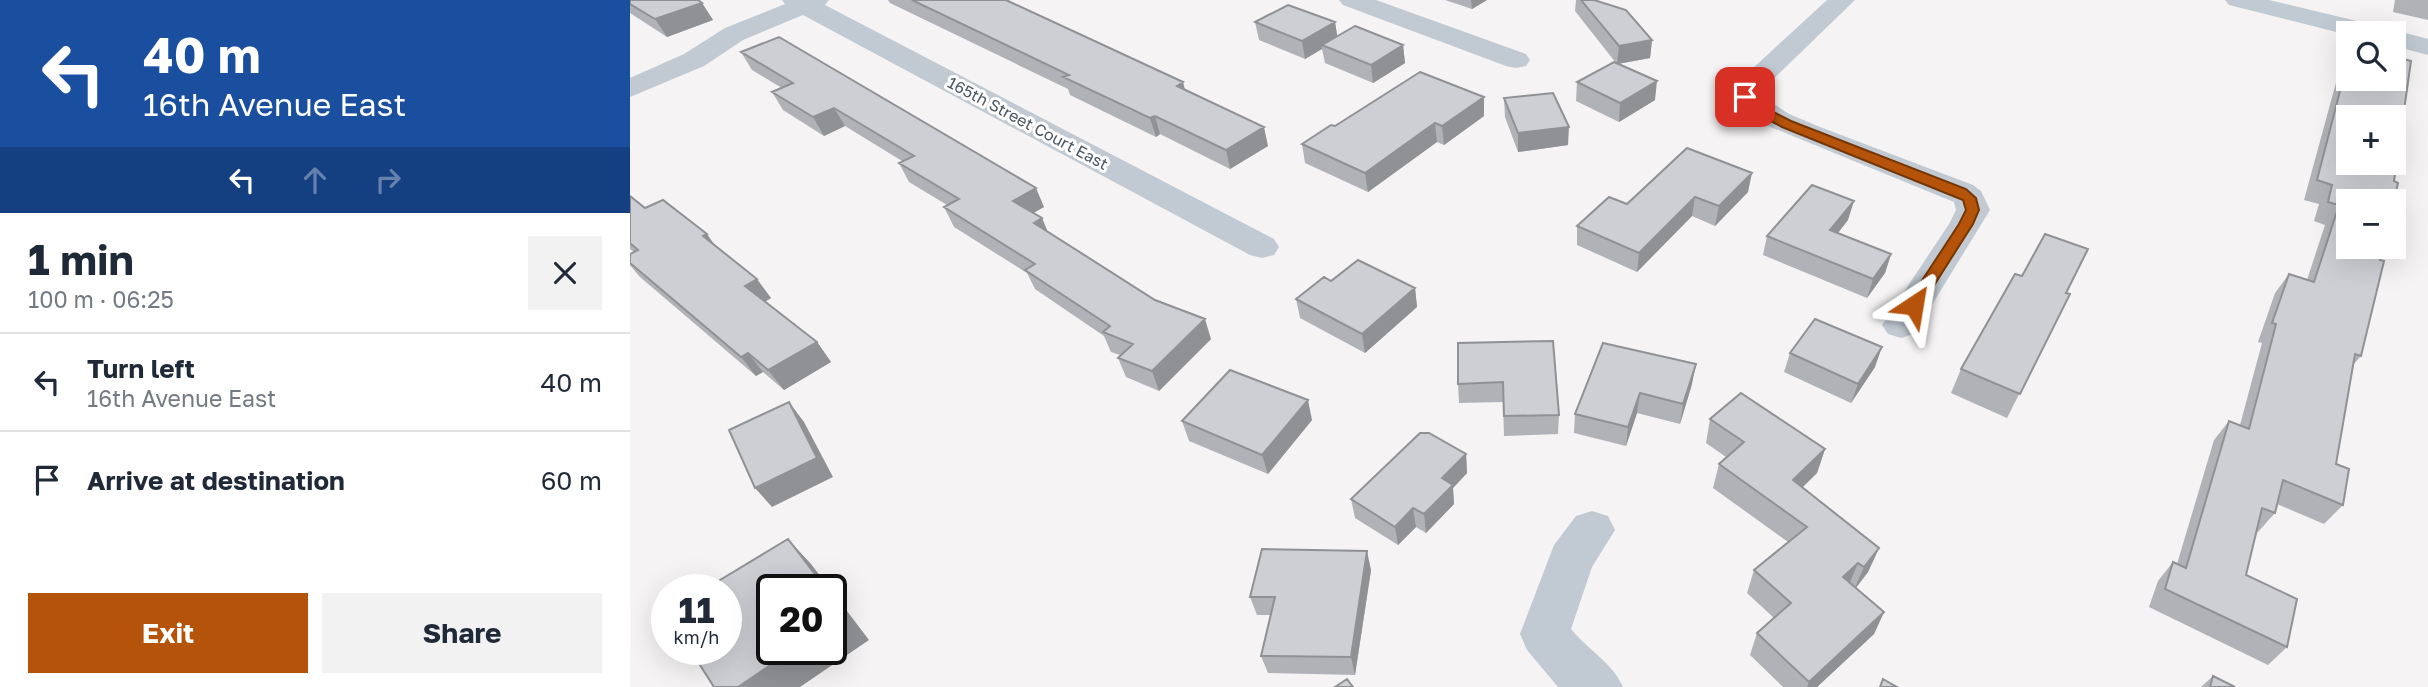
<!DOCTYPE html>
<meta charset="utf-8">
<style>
:root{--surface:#fff;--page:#f2f2f3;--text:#1f2937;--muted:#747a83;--line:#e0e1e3;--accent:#b45309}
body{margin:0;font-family:"Golos Text",sans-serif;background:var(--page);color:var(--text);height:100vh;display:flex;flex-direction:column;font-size:26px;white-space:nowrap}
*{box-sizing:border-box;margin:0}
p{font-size:23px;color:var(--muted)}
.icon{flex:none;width:38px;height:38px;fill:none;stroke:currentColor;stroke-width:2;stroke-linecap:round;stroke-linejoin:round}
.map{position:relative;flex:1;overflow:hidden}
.drawer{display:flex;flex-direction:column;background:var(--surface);width:630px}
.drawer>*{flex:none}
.top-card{background:#1a4fa0;color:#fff;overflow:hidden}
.buttons{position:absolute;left:1706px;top:21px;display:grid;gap:14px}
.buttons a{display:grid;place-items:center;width:70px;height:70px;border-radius:0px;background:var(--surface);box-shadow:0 7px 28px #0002;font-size:35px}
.speed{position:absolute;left:21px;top:574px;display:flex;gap:14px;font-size:35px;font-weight:700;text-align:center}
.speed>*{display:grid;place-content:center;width:91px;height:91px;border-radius:50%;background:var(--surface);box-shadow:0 7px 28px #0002;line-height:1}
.speed small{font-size:18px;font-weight:400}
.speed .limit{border:4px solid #111;border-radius:10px;background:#fff;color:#111}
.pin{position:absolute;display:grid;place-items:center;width:60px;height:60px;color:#fff;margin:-30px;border-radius:14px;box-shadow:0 4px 10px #0006}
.me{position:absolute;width:77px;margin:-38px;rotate:33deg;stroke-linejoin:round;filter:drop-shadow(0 0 5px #0008)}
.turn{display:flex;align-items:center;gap:24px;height:147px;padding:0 28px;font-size:32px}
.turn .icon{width:91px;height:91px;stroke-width:2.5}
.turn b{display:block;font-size:49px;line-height:60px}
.lanes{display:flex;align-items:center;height:66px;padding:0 28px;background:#0003;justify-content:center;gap:35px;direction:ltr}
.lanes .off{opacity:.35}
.round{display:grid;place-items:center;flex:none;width:74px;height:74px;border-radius:0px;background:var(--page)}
.overview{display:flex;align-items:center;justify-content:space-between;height:119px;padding:0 28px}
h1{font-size:42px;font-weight:700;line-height:52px}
.primary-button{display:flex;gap:14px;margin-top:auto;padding:14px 28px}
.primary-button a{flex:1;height:80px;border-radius:0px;background:var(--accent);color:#fff;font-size:28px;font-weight:700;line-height:80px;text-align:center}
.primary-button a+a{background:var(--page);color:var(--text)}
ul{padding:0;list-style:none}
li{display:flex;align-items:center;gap:21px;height:98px;padding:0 28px;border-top:2px solid var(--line)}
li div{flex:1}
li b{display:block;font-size:26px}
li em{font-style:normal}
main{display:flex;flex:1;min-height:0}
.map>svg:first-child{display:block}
</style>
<main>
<section class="drawer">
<div class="top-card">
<div class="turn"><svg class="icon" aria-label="left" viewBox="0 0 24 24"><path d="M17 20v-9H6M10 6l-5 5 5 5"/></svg><div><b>40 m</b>16th Avenue East</div></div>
<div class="lanes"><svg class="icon" aria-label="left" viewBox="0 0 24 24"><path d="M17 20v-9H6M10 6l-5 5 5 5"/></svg><svg class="icon off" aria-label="ahead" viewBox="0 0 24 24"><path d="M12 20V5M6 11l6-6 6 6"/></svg><svg class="icon off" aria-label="right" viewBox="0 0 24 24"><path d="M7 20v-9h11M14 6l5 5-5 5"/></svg></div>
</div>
<div class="overview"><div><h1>1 min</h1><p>100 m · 06:25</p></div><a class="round"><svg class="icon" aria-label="close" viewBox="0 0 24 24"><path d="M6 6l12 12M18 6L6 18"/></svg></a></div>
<ul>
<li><svg class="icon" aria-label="left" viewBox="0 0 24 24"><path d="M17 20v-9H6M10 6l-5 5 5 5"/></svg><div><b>Turn left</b><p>16th Avenue East</p></div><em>40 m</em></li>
<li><svg class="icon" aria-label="arrive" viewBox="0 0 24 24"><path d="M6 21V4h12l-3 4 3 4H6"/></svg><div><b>Arrive at destination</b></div><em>60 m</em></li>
</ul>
<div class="primary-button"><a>Exit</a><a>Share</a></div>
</section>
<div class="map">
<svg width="1798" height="687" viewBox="0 0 1798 687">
<rect width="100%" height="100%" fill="#f5f3f3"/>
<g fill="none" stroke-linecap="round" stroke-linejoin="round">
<path fill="#c1cad2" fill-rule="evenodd" d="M 152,0 L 199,0 L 195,5 L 644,239 L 649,247 L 644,255 L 632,258 L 620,255 L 173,15 L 113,40 L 74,66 L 0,97 L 0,78 L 54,54 L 95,28 L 155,4 Z
M 709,0 L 746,0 L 896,54 L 900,60 L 896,66 L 886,68 L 876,66 L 713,5 Z
M 1197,0 L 1225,0 L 1132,90 L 1130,95 L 1159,114 L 1190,127 L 1343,185 L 1351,191 L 1360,210 L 1284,334 L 1271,338 L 1258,334 L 1252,325 L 1319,224 L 1326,210 L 1324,202 L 1138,126 L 1116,114 L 1101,97 L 1109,81 Z
M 1595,0 L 1639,0 L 1752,27 L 1756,32 L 1764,30 L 1798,39 L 1798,55 L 1764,46 L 1764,33 L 1718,35 L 1599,5 Z
M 962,511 L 978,516 L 985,530 L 962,567 L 941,629 C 959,651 982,662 993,687 L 928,687 L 897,650 L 890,634 L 924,545 L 946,516 Z"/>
</g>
<path fill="#b0b2b7" d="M 0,0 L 72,3 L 83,20 L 37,37 L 0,13 Z
M 258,0 L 376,0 L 555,90 L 638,146 L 600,169 L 530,134 L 526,137 L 440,95 L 438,89 L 260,3 Z
M 815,0 L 857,0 L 842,9 Z
M 946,0 L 964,0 L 1022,40 L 1020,58 L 988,64 L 1025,100 L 989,122 L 946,101 L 947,82 L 986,63 L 945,11 Z
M 1765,0 L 1798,0 L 1798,20 L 1763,12 Z
M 625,22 L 705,22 L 707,36 L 773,45 L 775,63 L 743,83 L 695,63 L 692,49 L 675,59 L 629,40 Z
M 1718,48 L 1718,201 L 1731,356 L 1723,365 L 1706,464 L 1713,505 L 1694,524 L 1647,504 L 1645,513 L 1628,532 L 1627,532 L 1616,575 L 1657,647 L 1638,665 L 1519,607 L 1528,581 L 1543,562 L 1547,564 L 1584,440 L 1599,421 L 1610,425 L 1632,343 L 1628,342 L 1645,293 L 1659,274 L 1677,280 L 1695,225 L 1684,221 L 1689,204 L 1674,200 L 1713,57 Z
M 111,52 L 414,207 L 403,213 L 412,218 L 418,232 L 581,339 L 529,391 L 496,377 L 488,358 L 490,355 L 481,352 L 474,336 L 405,289 L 397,273 L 324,227 L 314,207 L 317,205 L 279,182 L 269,163 L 272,161 L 215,126 L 194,136 L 153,110 L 142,92 L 152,88 L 122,70 Z
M 874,98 L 938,145 L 888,152 L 875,117 Z
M 854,116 L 814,145 L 807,142 L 738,192 L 675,163 L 672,144 L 705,126 Z
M 1118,192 L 1085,226 L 1062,216 L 1007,272 L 947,245 L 947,226 L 997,204 Z
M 0,196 L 15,208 L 87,247 L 141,298 L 135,302 L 187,342 L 201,362 L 154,390 L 133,372 L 126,376 L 10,277 L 0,265 L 0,254 L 4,252 L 0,249 Z
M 1218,220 L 1208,233 L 1261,254 L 1255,273 L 1237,298 L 1133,255 L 1137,236 Z
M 701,281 L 785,288 L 787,307 L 735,353 L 670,318 L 666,299 Z
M 1436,293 L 1440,294 L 1377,418 L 1321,393 L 1331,369 Z
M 828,343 L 929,415 L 928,434 L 874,436 L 873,402 L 829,403 L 828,384 Z
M 973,343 L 1062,384 L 1050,424 L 1007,413 L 996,446 L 944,433 L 945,414 Z
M 1160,353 L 1245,367 L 1221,403 L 1154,372 Z
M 1080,419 L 1195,449 L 1187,473 L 1173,487 L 1249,548 L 1238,572 L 1226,588 L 1254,612 L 1244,634 L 1187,687 L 1153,687 L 1120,655 L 1127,633 L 1144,618 L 1117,593 L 1124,570 L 1158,542 L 1083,488 L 1089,464 L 1096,457 L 1076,443 Z
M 682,420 L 638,474 L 559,441 L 552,421 Z
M 836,454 L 837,473 L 823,488 L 824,504 L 796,533 L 786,527 L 768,545 L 725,518 L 721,499 Z
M 741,570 L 725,675 L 638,673 L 631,656 L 641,615 L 627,615 L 620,597 Z
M 1583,676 L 1605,687 L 1571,687 Z"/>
<path fill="#909195" d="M 841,0 L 857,0 L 842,9 Z
M 72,3 L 83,20 L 37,37 L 25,19 Z
M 705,22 L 708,40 L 692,45 L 692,49 L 675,59 L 672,41 Z
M 1022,40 L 1020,58 L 987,64 L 989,46 Z
M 773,45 L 775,63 L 743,83 L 741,65 Z
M 1027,81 L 1025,100 L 989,122 L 990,103 Z
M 553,82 L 558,101 L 547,86 Z
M 854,97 L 854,116 L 814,145 L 812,126 Z
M 204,108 L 215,126 L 194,136 L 183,117 Z
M 525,116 L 530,134 L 526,137 L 520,118 Z
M 805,123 L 807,142 L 738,192 L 735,173 Z
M 634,127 L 638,146 L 600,169 L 596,150 Z
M 939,127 L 938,145 L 888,152 L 888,133 Z
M 1122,173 L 1118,192 L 1085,226 L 1089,206 Z
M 406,188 L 414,207 L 391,220 L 383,201 Z
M 1065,197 L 1062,216 L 1007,272 L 1009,253 Z
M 1224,201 L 1218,220 L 1195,249 L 1200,230 Z
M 412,218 L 420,238 L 404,223 Z
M 77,234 L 91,254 L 73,236 Z
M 1261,254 L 1255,273 L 1237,298 L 1243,279 Z
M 127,279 L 141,298 L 129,305 L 115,286 Z
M 785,288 L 787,307 L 735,353 L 732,334 Z
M 575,319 L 581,339 L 529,391 L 522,371 Z
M 187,342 L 201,362 L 154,390 L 138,370 Z
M 1252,347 L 1245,367 L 1221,403 L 1228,384 Z
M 118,353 L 133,372 L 126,376 L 111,357 Z
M 1066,364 L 1062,384 L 1050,424 L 1053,404 Z
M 1010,393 L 1007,413 L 996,446 L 998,427 Z
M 678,400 L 682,420 L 638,474 L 632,455 Z
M 159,402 L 174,422 L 203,477 L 142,507 L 125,488 Z
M 1195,449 L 1187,473 L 1156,503 L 1163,480 Z
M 836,454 L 837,473 L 823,488 L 824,504 L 796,533 L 794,514 L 812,478 Z
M 783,508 L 786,527 L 768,545 L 765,527 Z
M 158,539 L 181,564 L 201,590 L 197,590 Z
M 1249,548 L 1238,572 L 1224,590 L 1234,567 Z
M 737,551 L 741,570 L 725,675 L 721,657 Z
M 1228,563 L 1218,587 L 1213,577 Z
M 201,590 L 239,640 L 170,687 L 108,687 L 164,649 L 201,649 Z
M 1254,612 L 1244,634 L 1187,687 L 1177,687 L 1179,682 Z"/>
<path fill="#cdcfd5" stroke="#909195" stroke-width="2" fill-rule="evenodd" d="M 0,0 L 68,0 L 72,3 L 25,19 L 0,4 Z
M 282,0 L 376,0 L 553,82 L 547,86 L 634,127 L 596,150 L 525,116 L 520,118 L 433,77 L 439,75 Z
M 951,0 L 964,0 L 996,10 L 1022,40 L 989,46 Z
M 658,5 L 705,22 L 672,41 L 625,22 Z
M 725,26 L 773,45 L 741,65 L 692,45 Z
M 149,37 L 406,188 L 383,201 L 412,218 L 404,223 L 525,300 L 575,319 L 522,371 L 488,358 L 503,344 L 473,332 L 480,326 L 395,270 L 405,264 L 314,207 L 329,199 L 269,163 L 284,156 L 204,108 L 183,117 L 142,92 L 163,83 L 111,52 Z
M 1764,49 L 1767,50 L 1766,57 L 1781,61 L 1764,181 L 1768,183 L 1764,201 L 1718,201 L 1718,247 L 1754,247 L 1750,260 L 1754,261 L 1731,356 L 1725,354 L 1706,464 L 1719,469 L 1713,505 L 1653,480 L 1645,513 L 1632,508 L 1616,575 L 1667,599 L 1657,647 L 1535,589 L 1543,562 L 1556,568 L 1599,421 L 1619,429 L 1646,324 L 1642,323 L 1659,274 L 1684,282 L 1709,205 L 1698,202 L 1702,185 L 1687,180 L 1718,60 L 1718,79 L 1764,79 ZM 1718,117 L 1764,117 L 1764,163 L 1718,163 Z
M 984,62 L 1027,81 L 990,103 L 947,82 Z
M 790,72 L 854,97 L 812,126 L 805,123 L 735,173 L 672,144 L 701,125 L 705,126 Z
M 923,93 L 939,127 L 888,133 L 874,98 Z
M 1057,148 L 1122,173 L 1089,206 L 1065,197 L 1009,253 L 947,226 L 979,197 L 997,204 Z
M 1182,185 L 1224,201 L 1200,230 L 1261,254 L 1243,279 L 1137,236 Z
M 0,196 L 15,208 L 33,200 L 77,234 L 73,236 L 127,279 L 115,286 L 187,342 L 138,370 L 118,353 L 111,357 L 0,263 L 0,254 L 8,250 L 0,243 Z
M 1415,234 L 1458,249 L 1436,293 L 1440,294 L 1390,394 L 1331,369 L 1385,274 L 1392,276 Z
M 728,260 L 785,288 L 732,334 L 666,299 L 694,277 L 701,281 Z
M 1185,319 L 1252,347 L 1228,384 L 1160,353 Z
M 923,341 L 929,415 L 874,416 L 873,382 L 828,384 L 828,343 Z
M 973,343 L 1066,364 L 1053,404 L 1010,393 L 998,427 L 945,414 Z
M 600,370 L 678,400 L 632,455 L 552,421 Z
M 1111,393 L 1195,449 L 1163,480 L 1249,548 L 1234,567 L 1228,563 L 1213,577 L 1254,612 L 1179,682 L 1127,633 L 1161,603 L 1124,570 L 1177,527 L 1089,464 L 1114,442 L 1080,419 Z
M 159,402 L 187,458 L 125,488 L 99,430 Z
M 790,433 L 799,433 L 836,454 L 812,478 L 823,485 L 794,514 L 783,508 L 765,527 L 721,499 Z
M 158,539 L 197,590 L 142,590 L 142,649 L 164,649 L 108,687 L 84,687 L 63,654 L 70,649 L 96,649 L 96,632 L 111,623 L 96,601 L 96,590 L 89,590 L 85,583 Z
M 632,549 L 737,551 L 721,657 L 631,656 L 645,597 L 620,597 Z
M 201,596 L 216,615 L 201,624 Z
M 1583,676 L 1605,687 L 1580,687 Z
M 717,679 L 723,687 L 705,687 Z
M 1253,679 L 1267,687 L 1250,687 Z"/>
<path fill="#b45309" stroke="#753606" stroke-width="2" d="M 1115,94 L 1132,106 L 1161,121 L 1336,189 L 1346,198 L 1349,210 L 1343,224 L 1289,309 L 1284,310 L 1276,305 L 1329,224 L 1336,210 L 1333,200 L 1152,127 L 1123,112 L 1109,97 Z"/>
<g text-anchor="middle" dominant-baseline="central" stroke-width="6" stroke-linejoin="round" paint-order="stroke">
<g font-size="16" fill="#4a5661" stroke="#fff">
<text transform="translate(398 123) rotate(28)">165th Street Court East</text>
</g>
</g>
</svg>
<div class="buttons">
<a><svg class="icon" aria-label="search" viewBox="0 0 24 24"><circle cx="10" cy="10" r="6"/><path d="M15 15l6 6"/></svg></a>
<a>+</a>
<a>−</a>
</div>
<div class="speed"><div>11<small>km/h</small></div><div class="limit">20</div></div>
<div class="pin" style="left:1115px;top:97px;background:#d93025"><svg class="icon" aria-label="arrive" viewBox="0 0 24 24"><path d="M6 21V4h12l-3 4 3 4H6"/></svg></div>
<svg class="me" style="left:1284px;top:305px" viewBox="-20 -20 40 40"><path d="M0-17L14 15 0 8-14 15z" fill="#b45309" stroke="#fff" stroke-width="4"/></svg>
</div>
</main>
